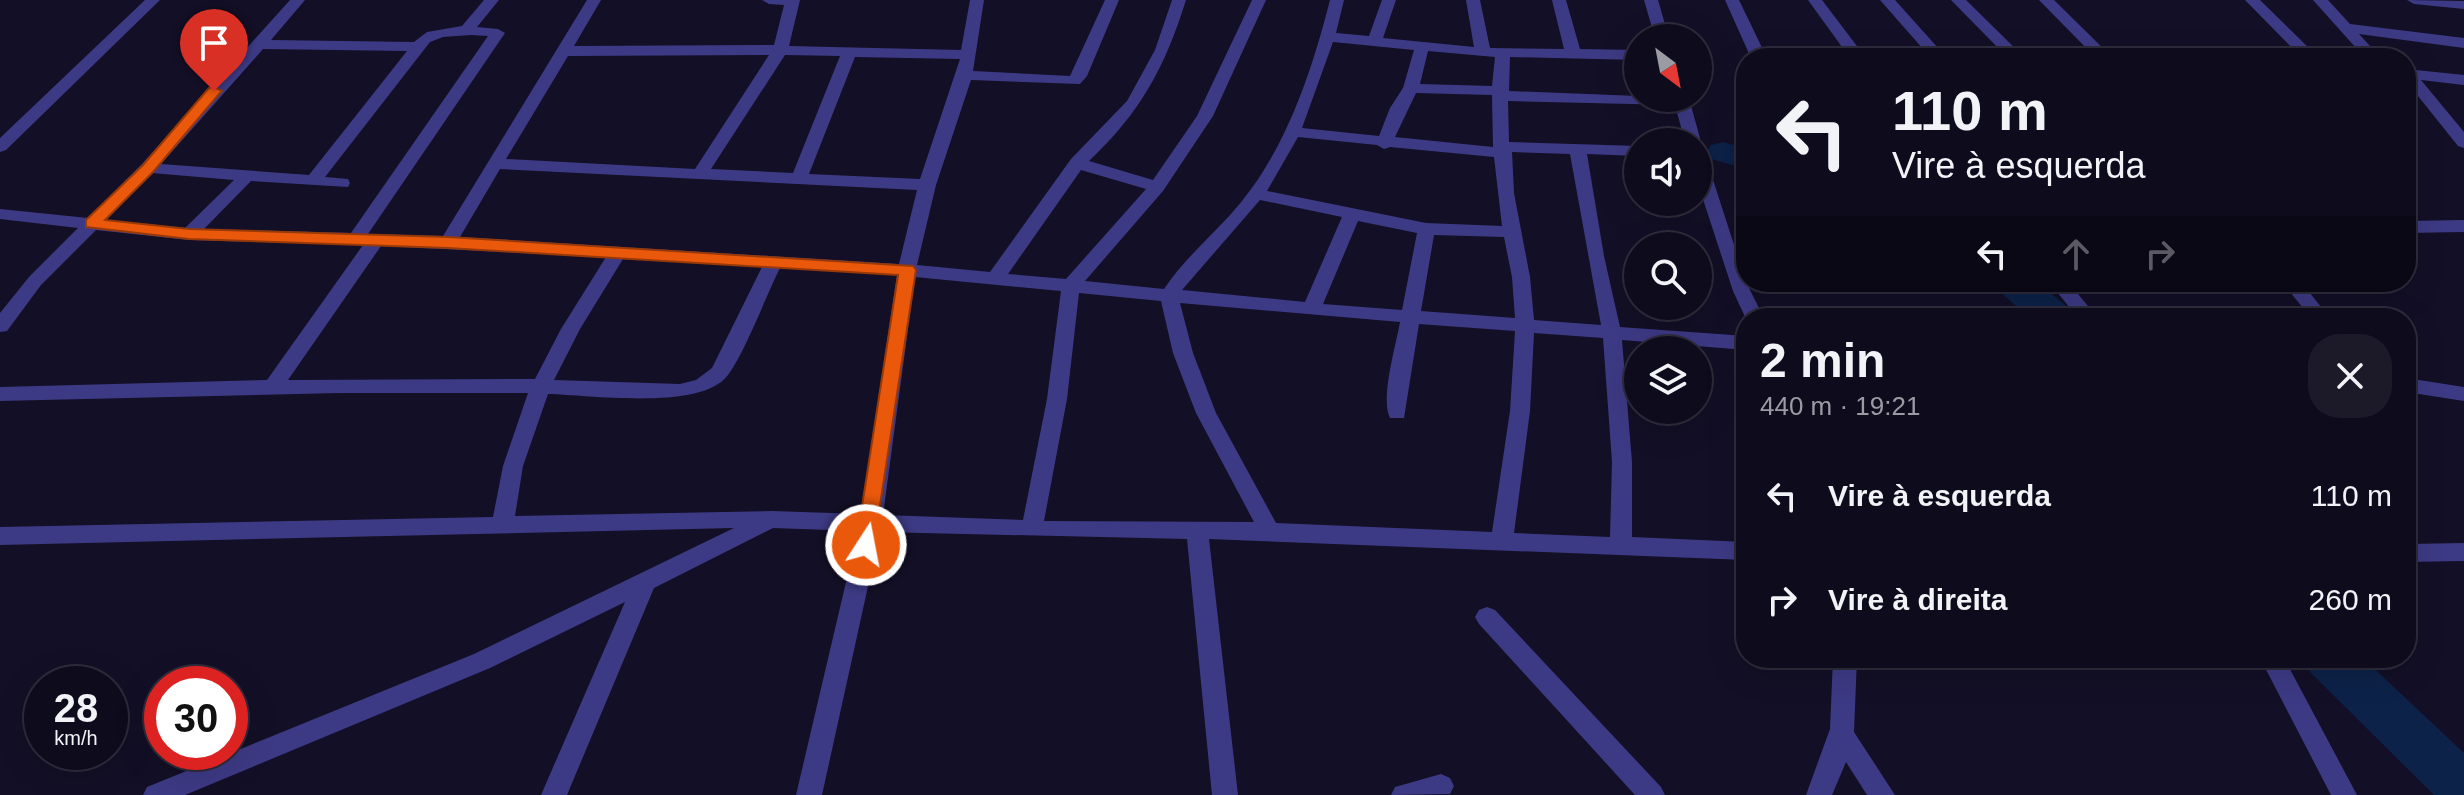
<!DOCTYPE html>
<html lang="pt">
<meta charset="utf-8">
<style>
:root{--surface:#0e0b1c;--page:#1c1929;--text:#f1f3f6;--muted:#9b9ba3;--line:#2e2b3b}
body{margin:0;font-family:Arial,sans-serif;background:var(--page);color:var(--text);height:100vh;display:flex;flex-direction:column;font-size:30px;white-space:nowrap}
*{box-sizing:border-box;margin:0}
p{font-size:26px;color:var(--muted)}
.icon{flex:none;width:44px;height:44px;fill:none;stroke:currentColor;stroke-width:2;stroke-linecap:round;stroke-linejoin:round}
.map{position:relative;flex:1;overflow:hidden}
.details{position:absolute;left:1736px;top:308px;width:680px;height:360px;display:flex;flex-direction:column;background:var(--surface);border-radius:32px;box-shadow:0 8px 32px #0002,0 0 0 2px var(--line)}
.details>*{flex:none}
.top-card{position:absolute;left:1736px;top:48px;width:680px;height:244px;border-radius:32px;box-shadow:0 8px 32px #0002,0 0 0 2px var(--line);background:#0e0b1c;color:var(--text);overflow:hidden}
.needle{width:52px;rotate:148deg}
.controls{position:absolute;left:1624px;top:24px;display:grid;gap:16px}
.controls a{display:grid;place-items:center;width:88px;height:88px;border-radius:50%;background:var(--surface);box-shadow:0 8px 32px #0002,0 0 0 2px var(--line);font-size:40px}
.speed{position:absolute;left:24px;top:666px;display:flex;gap:16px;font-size:40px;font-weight:700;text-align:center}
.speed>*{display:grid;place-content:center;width:104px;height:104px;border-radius:50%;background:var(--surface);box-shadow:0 8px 32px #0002,0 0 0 2px var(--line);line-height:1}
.speed small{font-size:20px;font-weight:400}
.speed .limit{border:12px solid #d22;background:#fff;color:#111}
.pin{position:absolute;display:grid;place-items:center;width:68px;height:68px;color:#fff;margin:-82px -34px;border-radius:50% 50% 50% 0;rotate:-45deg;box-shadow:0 0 8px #0007}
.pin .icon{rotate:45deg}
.me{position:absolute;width:88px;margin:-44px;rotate:11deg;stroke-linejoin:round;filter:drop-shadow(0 0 6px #0008)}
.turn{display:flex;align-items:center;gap:28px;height:168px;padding:0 24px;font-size:36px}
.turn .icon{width:104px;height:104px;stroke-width:2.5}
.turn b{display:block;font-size:56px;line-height:68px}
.lanes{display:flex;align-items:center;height:76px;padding:0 24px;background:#0003;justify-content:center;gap:40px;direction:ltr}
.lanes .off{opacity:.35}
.round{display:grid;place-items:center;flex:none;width:84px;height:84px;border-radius:32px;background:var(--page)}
.headline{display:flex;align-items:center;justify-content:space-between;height:136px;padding:0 24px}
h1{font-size:48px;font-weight:800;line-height:60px}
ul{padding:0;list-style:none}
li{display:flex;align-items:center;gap:24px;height:104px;padding:0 24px}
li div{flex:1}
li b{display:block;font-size:30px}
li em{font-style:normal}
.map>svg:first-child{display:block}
</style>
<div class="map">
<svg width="2464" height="795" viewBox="0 0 2464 795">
<rect width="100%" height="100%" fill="#130f26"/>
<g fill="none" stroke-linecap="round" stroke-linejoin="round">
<path fill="#0c2248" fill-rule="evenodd" d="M 1723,142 L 1746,148 L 1746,169 L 1711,159 L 1706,152 L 1711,145 Z
M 1994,282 L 2037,282 L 2069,308 L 2075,318 L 2030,318 L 1999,291 Z
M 2304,658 L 2363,658 L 2464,753 L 2464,795 L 2434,795 L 2311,673 Z"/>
<path fill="#3d3a85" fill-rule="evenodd" d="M 145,0 L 160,0 L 6,150 L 0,152 L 0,138 Z
M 290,0 L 305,0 L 271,40 L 414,42 L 427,32 L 462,26 L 484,0 L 499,0 L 477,27 L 498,29 L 505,33 L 368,234 L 443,236 L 587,0 L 601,0 L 574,46 L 774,45 L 784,5 L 769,4 L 762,0 L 800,0 L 789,46 L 961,50 L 970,0 L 984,0 L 973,71 L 1070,76 L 1105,0 L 1119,0 L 1087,76 L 1080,84 L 971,80 L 936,185 L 917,265 L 990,272 L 1071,159 L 1127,101 L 1155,50 L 1172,0 L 1186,0 C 1165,67 1141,112 1089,161 L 1153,180 L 1197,116 L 1252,0 L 1266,0 L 1213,116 L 1163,191 L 1085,281 L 1164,289 C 1186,256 1217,232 1242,201 C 1288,144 1312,70 1330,0 L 1344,0 L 1336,33 L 1369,36 L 1382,0 L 1396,0 L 1383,38 L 1474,47 L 1466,0 L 1480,0 L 1490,48 L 1564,49 L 1552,0 L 1566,0 L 1580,49 L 1638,50 L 1638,60 L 1510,57 L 1509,91 L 1689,98 L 1701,142 L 1698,146 L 1698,142 L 1685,142 L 1675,105 L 1508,101 L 1509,142 L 1638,146 L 1638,156 L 1587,154 L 1604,256 L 1620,327 L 1746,336 L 1746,350 L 1622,340 L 1632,462 L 1632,537 L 1746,542 L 1746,560 L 1209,539 L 1238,795 L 1212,795 L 1187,539 L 880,532 L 822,795 L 796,795 L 858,531 L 773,528 L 654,588 L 567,795 L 541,795 L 625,602 L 490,668 L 185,795 L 143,795 L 147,787 L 474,654 L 734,528 L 0,545 L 0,527 L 493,517 L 503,466 L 528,393 L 340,393 L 0,401 L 0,387 L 267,380 L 363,245 L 189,240 L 96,230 L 41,285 L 7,331 L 0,332 L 0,313 L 29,277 L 78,228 L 0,219 L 0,209 L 88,218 L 142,164 ZM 471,35 L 488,36 L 351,233 L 204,229 L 251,181 L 348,187 L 350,183 L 348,179 L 325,177 L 430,42 L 443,37 ZM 1333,42 L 1414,50 L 1403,88 L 1390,108 L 1379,136 L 1302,128 ZM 263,49 L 407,51 L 309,175 L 161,164 ZM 1428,51 L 1495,57 L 1492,86 L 1420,84 ZM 769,55 L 695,169 L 506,159 L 568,56 ZM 785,55 L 840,56 L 793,173 L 711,169 ZM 855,57 L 960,59 L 920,179 L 809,174 ZM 1416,93 L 1492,95 L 1493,147 L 1395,137 ZM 1298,137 L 1377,145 L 1384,149 L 1390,147 L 1494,157 L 1502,226 L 1426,223 L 1267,191 ZM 1512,152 L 1570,154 L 1601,325 L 1534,320 L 1530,277 L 1514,193 ZM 500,169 L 917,190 L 899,264 L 460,237 ZM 1081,170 L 1146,189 L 1066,279 L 1008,274 ZM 152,173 L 234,180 L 185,228 L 106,220 ZM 1260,200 L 1342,217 L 1305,302 L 1182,290 ZM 1358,221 L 1417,233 L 1402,310 L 1323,304 ZM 1434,235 L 1504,237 L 1512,277 L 1515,318 L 1421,311 ZM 381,246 L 606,257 L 561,329 L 535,379 L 288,380 ZM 623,259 L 762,267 L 712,368 L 696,380 L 680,384 L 554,380 L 580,329 ZM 780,268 L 897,275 L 861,514 L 772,511 L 515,516 L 523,466 L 548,394 C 591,395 702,411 728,375 C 746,350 765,298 780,268 ZM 915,277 L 1061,291 L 1047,399 L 1023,520 L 883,515 ZM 1079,293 L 1161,301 L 1173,353 L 1196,413 L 1254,522 L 1044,521 L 1067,399 ZM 1180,303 L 1400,322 C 1396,345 1380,399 1390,418 L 1404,418 L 1419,324 L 1515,331 L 1510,411 L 1492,532 L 1276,523 L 1216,413 L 1193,353 ZM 1534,333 L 1603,338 L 1612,462 L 1610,537 L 1514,533 L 1530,411 Z
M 1644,0 L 1658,0 L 1669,38 L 1655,38 Z
M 1725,0 L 1739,0 L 1767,58 L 1751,58 Z
M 1808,0 L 1822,0 L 1866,58 L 1850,58 Z
M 1880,0 L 1895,0 L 1947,58 L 1931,58 Z
M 1951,0 L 1966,0 L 2025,58 L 2008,58 Z
M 2039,0 L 2054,0 L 2113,58 L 2096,58 Z
M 2245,0 L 2260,0 L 2319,58 L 2302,58 Z
M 2313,0 L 2328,0 L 2350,24 L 2464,38 L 2464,48 L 2359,34 L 2381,58 L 2365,58 Z
M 2407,0 L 2464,1 L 2464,9 L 2414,4 Z
M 2406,69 L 2464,75 L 2464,85 L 2421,80 L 2464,132 L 2464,148 L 2458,146 L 2406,81 Z
M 1698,153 L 1706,158 L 1746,282 L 1764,318 L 1746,319 L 1733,291 L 1698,184 Z
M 2464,220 L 2464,232 L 2406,233 L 2406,221 Z
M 2049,282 L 2068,282 L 2098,318 L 2078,318 Z
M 2282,282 L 2301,282 L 2330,318 L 2311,318 Z
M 2406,378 L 2464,387 L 2464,401 L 2406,392 Z
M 2464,543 L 2464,561 L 2406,562 L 2406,544 Z
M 1487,607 L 1495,610 L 1661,787 L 1665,795 L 1635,795 L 1479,624 L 1475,617 L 1479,610 Z
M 1833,658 L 1857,658 L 1854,732 L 1895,795 L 1867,795 L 1846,762 L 1832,795 L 1806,795 L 1830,729 Z
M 2260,658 L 2284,658 L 2357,795 L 2331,795 Z
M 1441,774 L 1450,778 L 1454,786 L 1450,794 L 1391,795 L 1395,787 Z"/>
</g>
<path fill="#ea580c" stroke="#983908" stroke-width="2" d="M 214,87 L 222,91 L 219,94 L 154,171 L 105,220 L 189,229 L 448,237 L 913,266 L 916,270 L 873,551 L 859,551 L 856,545 L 898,275 L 448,248 L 189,239 L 86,227 L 86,220 L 143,165 L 209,88 Z"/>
</svg>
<div class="controls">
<a><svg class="needle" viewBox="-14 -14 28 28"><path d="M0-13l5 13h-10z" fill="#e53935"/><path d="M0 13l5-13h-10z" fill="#9b9ba3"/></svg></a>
<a><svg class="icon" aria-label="sound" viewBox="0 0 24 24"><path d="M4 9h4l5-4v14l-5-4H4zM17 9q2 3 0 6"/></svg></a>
<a><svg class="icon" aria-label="search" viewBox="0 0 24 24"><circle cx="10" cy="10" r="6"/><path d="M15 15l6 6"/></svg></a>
<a><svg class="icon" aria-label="layers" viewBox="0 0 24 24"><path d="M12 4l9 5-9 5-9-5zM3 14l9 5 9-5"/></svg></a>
</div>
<div class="speed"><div>28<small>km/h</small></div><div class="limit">30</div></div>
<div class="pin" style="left:214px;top:91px;background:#d93025"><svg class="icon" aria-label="arrive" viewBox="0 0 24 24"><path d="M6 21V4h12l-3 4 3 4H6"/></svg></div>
<svg class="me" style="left:866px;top:545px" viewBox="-20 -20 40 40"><circle r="17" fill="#ea580c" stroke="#fff" stroke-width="3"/><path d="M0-11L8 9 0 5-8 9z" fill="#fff"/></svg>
<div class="top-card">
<div class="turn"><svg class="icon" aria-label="left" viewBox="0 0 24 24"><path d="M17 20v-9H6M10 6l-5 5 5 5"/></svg><div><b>110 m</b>Vire à esquerda</div></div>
<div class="lanes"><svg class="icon" aria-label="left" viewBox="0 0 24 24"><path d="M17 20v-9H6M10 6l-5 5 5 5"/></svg><svg class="icon off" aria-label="ahead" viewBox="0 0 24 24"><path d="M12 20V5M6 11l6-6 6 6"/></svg><svg class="icon off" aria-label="right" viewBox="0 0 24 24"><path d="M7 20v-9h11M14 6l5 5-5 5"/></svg></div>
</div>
<section class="details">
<div class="headline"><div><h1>2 min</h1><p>440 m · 19:21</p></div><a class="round"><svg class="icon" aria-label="close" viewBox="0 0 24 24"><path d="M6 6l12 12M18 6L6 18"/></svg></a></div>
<ul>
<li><svg class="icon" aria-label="left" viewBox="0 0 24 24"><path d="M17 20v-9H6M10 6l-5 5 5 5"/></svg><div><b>Vire à esquerda</b></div><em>110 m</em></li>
<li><svg class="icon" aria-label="right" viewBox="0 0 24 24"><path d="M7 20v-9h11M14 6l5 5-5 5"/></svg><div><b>Vire à direita</b></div><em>260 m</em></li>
</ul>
</section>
</div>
